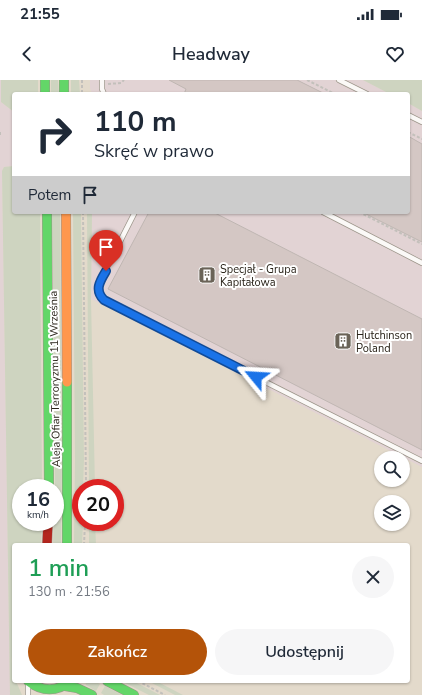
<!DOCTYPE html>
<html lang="pl">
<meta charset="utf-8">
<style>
:root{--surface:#fff;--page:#f6f6f7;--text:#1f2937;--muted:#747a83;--accent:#b45309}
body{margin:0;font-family:"Nunito Sans",sans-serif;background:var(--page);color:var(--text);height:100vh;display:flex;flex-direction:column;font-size:15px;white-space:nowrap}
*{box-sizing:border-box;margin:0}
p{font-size:13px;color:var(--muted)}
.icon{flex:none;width:22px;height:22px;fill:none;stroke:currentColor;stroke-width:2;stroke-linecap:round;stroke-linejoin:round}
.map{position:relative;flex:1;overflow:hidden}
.side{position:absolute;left:12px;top:463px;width:398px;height:140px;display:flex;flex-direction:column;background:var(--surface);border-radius:4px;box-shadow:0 1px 3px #0004}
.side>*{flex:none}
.hud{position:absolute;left:12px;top:12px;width:398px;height:122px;border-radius:4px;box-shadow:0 1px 3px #0004;background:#fff;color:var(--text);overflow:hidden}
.fabs{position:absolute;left:374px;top:371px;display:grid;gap:8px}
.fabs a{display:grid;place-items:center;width:36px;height:36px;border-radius:50%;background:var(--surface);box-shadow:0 1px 3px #0004;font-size:20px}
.speed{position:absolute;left:12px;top:399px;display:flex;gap:8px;font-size:20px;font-weight:700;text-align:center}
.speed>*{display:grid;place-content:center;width:52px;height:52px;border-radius:50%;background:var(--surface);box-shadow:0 1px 3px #0004;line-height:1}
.speed small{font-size:10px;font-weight:400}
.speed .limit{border:6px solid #d22;background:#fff;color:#111}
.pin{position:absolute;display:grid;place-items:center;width:34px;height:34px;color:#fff;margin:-41px -17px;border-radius:50% 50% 50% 0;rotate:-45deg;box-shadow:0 0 4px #0007}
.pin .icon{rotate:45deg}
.me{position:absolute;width:44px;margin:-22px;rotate:297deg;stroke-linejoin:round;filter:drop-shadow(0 0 3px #0008)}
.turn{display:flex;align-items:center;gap:14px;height:84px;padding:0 16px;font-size:18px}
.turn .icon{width:52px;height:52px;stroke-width:2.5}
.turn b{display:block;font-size:28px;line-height:34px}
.then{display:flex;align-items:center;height:38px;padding:0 16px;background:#0003;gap:8px;font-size:15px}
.round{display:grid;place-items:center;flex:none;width:42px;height:42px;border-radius:21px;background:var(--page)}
.headline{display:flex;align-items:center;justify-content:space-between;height:68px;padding:0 16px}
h1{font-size:24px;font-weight:600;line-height:30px;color:#1e9e55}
.button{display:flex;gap:8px;margin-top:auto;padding:8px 16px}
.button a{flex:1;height:46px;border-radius:24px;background:var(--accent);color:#fff;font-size:16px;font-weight:600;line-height:46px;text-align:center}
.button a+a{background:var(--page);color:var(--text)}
.status{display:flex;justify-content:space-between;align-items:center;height:28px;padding:0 20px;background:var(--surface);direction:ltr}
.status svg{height:11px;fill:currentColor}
header{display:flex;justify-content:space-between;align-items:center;height:52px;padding:0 16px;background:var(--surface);font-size:18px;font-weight:600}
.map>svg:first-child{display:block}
</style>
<div class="status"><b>21:55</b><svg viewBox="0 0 49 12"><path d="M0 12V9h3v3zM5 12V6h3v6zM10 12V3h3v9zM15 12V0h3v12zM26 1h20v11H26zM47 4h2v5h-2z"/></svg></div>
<header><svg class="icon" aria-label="back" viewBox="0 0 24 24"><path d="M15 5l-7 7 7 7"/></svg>Headway<svg class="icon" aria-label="heart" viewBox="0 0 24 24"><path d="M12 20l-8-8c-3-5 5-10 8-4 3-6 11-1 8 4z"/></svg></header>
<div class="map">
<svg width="422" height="615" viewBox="0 0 422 615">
<rect width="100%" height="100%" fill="#e3dacb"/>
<path fill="#e2d3d4" d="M 0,0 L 1,0 L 1,22 L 14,32 L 14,86 L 4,87 L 2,91 L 10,615 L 0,615 Z
M 90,0 L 363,0 L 390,14 L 92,14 L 90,8 Z
M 408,23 L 422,31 L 422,387 L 91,219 L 92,132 L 408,132 Z"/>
<path fill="#ced4c0" d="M 1,0 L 38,0 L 38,14 L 14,14 L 14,32 L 1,22 Z
M 51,0 L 58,0 L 59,14 L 51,14 Z
M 71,0 L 79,0 L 80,14 L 71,14 Z
M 363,0 L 422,0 L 422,31 L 408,23 L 408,14 L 390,14 Z
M 14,86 L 14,132 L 40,132 L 42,408 L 21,408 L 21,442 L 42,442 L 41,465 L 14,465 L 14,568 C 9,583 14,588 14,601 L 16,601 L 22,615 L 10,615 L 2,91 L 4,87 Z
M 52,132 L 60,132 L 62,379 L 61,465 L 53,465 L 55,408 Z
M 73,132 L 81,132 L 84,380 L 83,408 L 81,408 L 81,442 L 83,442 L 82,465 L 74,465 L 75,379 Z
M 87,132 L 92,132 L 91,219 L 95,408 L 89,408 Z
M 89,442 L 95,442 L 96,465 L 89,465 Z
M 85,601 L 94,601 L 100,604 L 96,611 L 86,605 Z
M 121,601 L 133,601 L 160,615 L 149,615 Z
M 148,601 L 156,601 L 183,615 L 175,615 Z
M 105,606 L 122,615 L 104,615 L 101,613 Z"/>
<path fill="#d4c7c4" stroke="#bfb6b2" d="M 169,0 L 297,0 L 325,14 L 184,14 L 186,9 Z
M 408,56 L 422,64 L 422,162 L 362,132 L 408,132 Z
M 149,132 L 213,132 L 422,239 L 422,370 L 108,209 Z"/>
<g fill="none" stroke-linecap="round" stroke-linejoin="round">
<g stroke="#9c958a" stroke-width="6">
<path id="lane" d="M 102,0 L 102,9 L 104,14
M 339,0 L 367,14
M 408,35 L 422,42
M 135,132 L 98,205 L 100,216 L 103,220 L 422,381
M 323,132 L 422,183
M 28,605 L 28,615"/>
</g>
<g stroke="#9c958a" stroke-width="10">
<path id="fast" d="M 45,0 L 45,14
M 64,0 L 64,14
M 47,132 L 49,408
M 67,465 L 67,302
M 28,601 C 42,612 57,612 71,601
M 107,601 L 134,615
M 65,606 L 77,608 L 92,615"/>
</g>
<g stroke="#9c958a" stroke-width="10">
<path id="slow" d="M 66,132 L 67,302"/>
</g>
<g stroke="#9c958a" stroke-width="10">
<path id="jam" d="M 47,465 L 48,442"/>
</g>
<path stroke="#c3c0bb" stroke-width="2" stroke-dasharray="3 2" stroke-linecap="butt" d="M 82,0 L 82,14
M 307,0 L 335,14
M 108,4 L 121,3 L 124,0
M 85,13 L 95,14
M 0,52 L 0,57
M 408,52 L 422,59
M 83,132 L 86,408
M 359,132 L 422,164
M 84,465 L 85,442
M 138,601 L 165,615"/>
<use href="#lane" stroke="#fbf9f7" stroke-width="4.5"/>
<use href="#fast" stroke="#63d668" stroke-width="9"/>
<use href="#slow" stroke="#ff974d" stroke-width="9"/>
<use href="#jam" stroke="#b3261e" stroke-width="9"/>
</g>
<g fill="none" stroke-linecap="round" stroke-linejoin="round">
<g stroke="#114b97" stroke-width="10">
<path id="route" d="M 106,191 C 100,201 94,210 104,220 L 256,297"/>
</g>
<use href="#route" stroke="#1a73e8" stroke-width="7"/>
</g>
<defs>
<g id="building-square" transform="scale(0.9)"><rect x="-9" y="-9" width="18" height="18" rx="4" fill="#6a6357" stroke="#fff"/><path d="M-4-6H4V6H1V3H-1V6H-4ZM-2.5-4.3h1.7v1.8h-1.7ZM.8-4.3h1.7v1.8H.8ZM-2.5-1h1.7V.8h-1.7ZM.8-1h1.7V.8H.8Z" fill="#fff"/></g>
</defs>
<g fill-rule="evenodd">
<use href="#building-square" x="207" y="195"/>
<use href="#building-square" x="343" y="261"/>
</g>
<g text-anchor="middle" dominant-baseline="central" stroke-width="4" stroke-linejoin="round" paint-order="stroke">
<g font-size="11" fill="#292319" stroke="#fff" text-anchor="start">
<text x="220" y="189">Specjał - Grupa<tspan x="220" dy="13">Kapitałowa</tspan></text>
<text x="356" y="255">Hutchinson<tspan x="356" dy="13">Poland</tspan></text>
</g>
<g font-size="11" fill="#292319" stroke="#fff">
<text transform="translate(55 299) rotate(-91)">Aleja Ofiar Terroryzmu 11 Września</text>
</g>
</g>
</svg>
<div class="fabs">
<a><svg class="icon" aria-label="search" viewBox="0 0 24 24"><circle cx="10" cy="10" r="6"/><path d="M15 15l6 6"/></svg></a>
<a><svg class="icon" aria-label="layers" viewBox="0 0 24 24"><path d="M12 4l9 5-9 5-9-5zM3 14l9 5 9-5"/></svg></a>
</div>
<div class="speed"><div>16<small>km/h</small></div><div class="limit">20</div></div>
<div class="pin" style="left:106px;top:191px;background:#d93025"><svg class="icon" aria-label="arrive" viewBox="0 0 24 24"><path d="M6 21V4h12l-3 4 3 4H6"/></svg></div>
<svg class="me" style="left:256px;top:297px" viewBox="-20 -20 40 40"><path d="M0-17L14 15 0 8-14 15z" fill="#1a73e8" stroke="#fff" stroke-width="4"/></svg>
<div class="hud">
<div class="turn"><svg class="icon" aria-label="right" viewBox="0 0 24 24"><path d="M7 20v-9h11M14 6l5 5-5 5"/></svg><div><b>110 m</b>Skręć w prawo</div></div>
<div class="then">Potem<svg class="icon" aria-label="arrive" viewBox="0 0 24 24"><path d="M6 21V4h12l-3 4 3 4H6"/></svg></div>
</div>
<section class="side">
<div class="headline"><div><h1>1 min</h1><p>130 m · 21:56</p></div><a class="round"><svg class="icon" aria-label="close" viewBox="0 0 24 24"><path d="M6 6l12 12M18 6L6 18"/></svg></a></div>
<div class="button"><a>Zakończ</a><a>Udostępnij</a></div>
</section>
</div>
